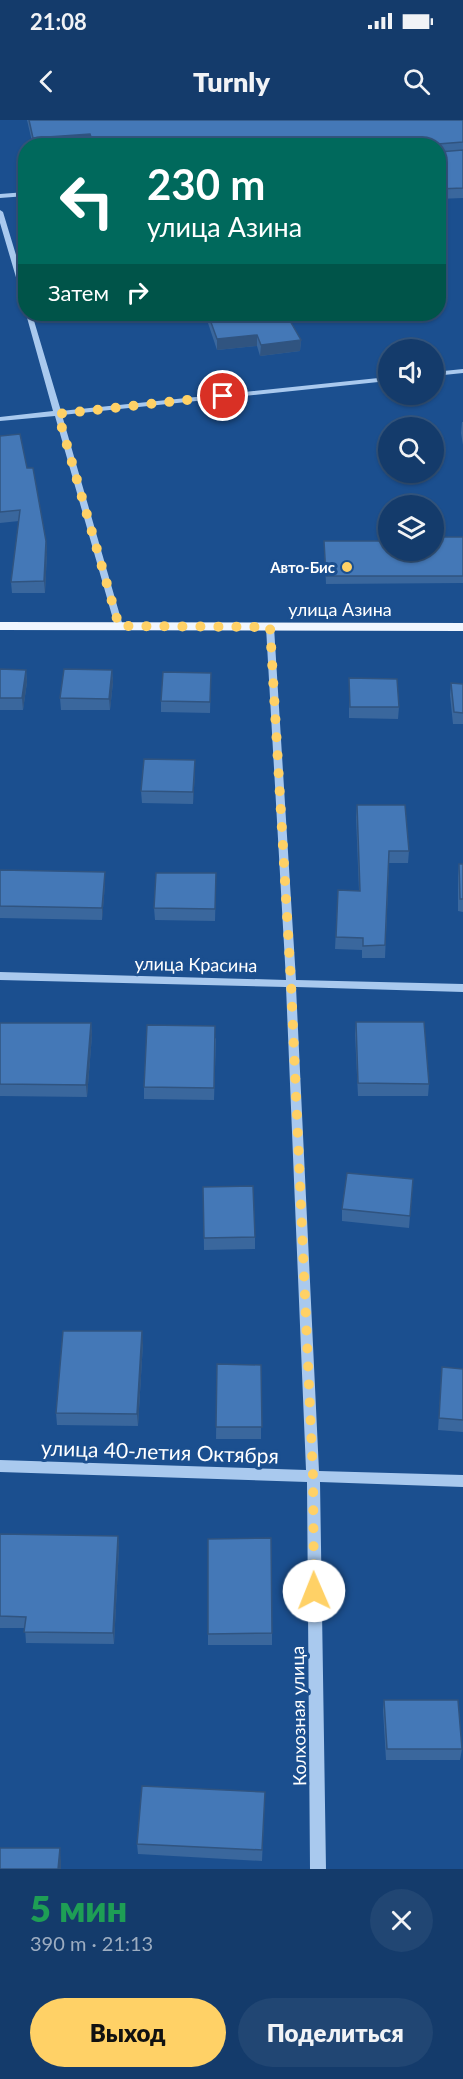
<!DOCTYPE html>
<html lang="ru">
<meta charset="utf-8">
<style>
:root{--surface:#143b6b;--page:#214673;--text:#f1f3f6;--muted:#9dadc1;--line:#33557e;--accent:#ffd166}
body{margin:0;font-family:Lato,sans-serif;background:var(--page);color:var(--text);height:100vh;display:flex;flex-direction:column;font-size:22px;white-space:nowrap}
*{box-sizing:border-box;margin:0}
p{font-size:20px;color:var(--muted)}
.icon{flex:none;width:33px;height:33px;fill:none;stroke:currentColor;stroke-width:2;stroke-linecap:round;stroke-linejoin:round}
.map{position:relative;height:1749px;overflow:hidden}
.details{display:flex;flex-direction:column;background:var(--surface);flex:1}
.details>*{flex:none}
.top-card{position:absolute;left:18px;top:18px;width:428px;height:183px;border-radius:24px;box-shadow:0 2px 4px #0004,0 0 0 2px var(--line);background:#00695c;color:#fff;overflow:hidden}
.controls{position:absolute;left:378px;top:219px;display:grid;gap:12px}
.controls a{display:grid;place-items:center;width:66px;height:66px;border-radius:50%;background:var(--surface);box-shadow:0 2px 4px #0004,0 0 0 2px var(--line);font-size:30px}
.pin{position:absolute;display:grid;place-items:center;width:51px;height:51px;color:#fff;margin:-26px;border:3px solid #fff;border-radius:50%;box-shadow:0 2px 6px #0007}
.me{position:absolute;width:66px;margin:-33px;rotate:359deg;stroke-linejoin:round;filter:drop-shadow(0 0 4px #0008)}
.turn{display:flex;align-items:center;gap:21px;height:126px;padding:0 30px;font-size:27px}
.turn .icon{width:78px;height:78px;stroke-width:2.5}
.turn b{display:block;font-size:42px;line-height:51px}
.then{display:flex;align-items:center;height:57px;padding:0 30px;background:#0003;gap:12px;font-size:22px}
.round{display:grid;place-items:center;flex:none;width:63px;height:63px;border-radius:32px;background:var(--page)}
.summary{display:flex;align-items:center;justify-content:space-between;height:102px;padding:0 30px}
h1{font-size:36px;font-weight:800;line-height:45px;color:#1e9e55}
.button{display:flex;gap:12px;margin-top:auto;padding:12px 30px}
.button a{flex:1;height:69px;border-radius:36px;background:var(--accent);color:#111;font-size:24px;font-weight:800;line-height:69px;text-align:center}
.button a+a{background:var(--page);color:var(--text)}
.status{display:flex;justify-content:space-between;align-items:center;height:42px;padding:0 30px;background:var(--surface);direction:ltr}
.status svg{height:16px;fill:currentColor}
header{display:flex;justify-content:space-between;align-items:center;height:78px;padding:0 30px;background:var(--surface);font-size:27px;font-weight:800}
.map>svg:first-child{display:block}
</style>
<div class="status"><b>21:08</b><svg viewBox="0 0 49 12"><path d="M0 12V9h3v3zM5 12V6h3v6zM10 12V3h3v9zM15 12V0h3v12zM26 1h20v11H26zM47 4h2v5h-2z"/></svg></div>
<header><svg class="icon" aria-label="back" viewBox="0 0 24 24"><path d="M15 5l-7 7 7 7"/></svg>Turnly<svg class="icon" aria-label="search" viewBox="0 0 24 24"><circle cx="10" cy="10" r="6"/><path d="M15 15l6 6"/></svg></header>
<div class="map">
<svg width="463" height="1749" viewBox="0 0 463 1749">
<rect width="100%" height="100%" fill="#1b4f8f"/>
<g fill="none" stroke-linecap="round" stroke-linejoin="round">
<path fill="#a9c9ee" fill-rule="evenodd" d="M 26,72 L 26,76 L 0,78 L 0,74 Z
M 0,90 L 3,92 L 26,168 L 26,183 L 23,181 L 0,103 Z
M 26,194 L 32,194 L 61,291 L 388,257 L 388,261 L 62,295 L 123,506 L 119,509 L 115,506 L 55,296 L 0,301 L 0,297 L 53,291 Z
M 463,249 L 463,253 L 434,256 L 434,252 Z
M 270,504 L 274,507 L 296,860 L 463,864 L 463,872 L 296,867 L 319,1351 L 463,1355 L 463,1367 L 320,1362 L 326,1749 L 310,1749 L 307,1362 L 0,1352 L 0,1340 L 306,1350 L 286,867 L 0,860 L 0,852 L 286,860 L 266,507 Z"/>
<path fill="#f0f6ff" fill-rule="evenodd" d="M 0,502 L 463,503 L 463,511 L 0,510 Z"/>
</g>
<path fill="#3a679d" d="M 27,0 L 463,0 L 463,78 L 438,79 L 438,26 L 91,26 L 90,24 L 67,26 L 33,26 Z
M 205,194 L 286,194 L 301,220 L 300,231 L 260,236 L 257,226 L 217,230 Z
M 462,302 L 463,302 L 463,325 L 461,313 Z
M 0,316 L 27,348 L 46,421 L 47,432 L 45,473 L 12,473 L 11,462 L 19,401 L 0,403 Z
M 463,417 L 463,463 L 326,464 L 324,421 L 388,430 Z
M 0,549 L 26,550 L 27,562 L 23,590 L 0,590 Z
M 112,550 L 113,562 L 110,590 L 61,590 L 60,578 Z
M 211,553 L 210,593 L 161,592 L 161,581 Z
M 349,558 L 399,587 L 398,599 L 349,598 Z
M 451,563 L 463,564 L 463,604 L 453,604 L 450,575 Z
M 195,652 L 193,684 L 142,683 L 141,671 Z
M 357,685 L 409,731 L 408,743 L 389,743 L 385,838 L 362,838 L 362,830 L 335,829 L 338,770 L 359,771 L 356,697 Z
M 459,744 L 463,744 L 463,792 L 458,791 L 458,756 Z
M 0,750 L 105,752 L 105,764 L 102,800 L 0,798 Z
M 216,765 L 215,801 L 155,800 L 154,788 Z
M 356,902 L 429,964 L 428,976 L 358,976 L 355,914 Z
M 0,903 L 91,903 L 92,915 L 87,977 L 0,976 Z
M 216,918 L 214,980 L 144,979 L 144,967 Z
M 413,1059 L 409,1108 L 342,1101 L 342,1089 Z
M 203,1067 L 255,1117 L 255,1129 L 204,1130 Z
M 143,1223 L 138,1306 L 57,1305 L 56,1293 Z
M 217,1244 L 261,1245 L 261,1319 L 216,1319 Z
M 442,1247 L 463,1249 L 463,1312 L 438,1310 Z
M 0,1414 L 118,1416 L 119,1427 L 114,1524 L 26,1523 L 25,1508 L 0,1508 Z
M 208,1419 L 272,1513 L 272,1525 L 208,1525 Z
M 384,1580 L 462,1629 L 460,1640 L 386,1640 L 383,1590 Z
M 265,1672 L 262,1741 L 138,1734 L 137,1724 Z"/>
<path fill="#305480" d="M 90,14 L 90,24 L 67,26 L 34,26 L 33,18 Z
M 257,215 L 257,226 L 217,230 L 217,219 Z
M 301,220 L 300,231 L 260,236 L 261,225 Z
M 46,421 L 47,432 L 45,473 L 44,461 Z
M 26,550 L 27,562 L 23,590 L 22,578 Z
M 112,550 L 113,562 L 110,590 L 109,579 Z
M 195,640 L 195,652 L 193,684 L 193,672 Z
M 105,752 L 105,764 L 102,800 L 102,788 Z
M 91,903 L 92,915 L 87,977 L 86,965 Z
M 142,1211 L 143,1223 L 138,1306 L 137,1294 Z
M 118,1416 L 119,1427 L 114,1524 L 113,1513 Z
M 60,1728 L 61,1741 L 61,1749 L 58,1749 Z"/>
<path fill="#4478b7" stroke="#305480" stroke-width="1.5" d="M 29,0 L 463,0 L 463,22 L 438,24 L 437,26 L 94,26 L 90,14 L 33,18 Z
M 438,30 L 439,32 L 463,30 L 463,68 L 438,69 Z
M 208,194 L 286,194 L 301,220 L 261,225 L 257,215 L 217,219 Z
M 20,314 L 27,348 L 33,348 L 46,421 L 44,461 L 11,462 L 20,390 L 0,392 L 0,316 Z
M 434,417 L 463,417 L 463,456 L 326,456 L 324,421 L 388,421 L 388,430 L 434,430 Z
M 0,549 L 26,550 L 22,578 L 0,578 Z
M 64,549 L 112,550 L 109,579 L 60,578 Z
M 163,552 L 211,553 L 210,582 L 161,581 Z
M 349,558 L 397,559 L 399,587 L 350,587 Z
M 451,563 L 463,564 L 463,593 L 454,592 Z
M 144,639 L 195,640 L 193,672 L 141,671 Z
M 357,685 L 405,685 L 409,731 L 389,731 L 385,825 L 363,826 L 363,818 L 336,817 L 338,770 L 360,771 Z
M 459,744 L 463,744 L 463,779 L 460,779 Z
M 0,750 L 105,752 L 102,788 L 0,786 Z
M 156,753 L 216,753 L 215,789 L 154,788 Z
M 356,902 L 424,902 L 429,964 L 358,963 Z
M 0,903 L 91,903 L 86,965 L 0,964 Z
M 147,905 L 215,906 L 214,968 L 144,967 Z
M 347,1053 L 413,1059 L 410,1096 L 342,1089 Z
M 253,1066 L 255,1117 L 204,1118 L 203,1067 Z
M 63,1211 L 142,1211 L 137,1294 L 56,1293 Z
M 217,1244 L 261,1245 L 262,1307 L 216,1307 Z
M 442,1247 L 463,1249 L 463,1300 L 439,1298 Z
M 0,1414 L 118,1416 L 113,1513 L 24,1512 L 26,1497 L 0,1496 Z
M 271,1418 L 272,1513 L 208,1514 L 208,1419 Z
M 384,1580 L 458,1580 L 462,1629 L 387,1629 Z
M 142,1666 L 265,1672 L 262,1730 L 137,1724 Z
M 0,1728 L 60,1728 L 58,1749 L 0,1749 Z"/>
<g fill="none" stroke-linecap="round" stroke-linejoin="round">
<path stroke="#ffd166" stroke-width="10" stroke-dasharray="0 18" d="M 223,276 L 58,294 L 119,506 L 270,507 L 291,863 L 313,1356 L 314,1471"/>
</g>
<circle fill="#ffd166" stroke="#1b4f8f" stroke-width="2" cx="347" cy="447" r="6"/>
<g text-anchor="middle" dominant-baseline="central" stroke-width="6" stroke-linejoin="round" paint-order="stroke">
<g font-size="15" font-weight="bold" fill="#fff" stroke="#1b4f8f" text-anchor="end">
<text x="335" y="447">Авто-Бис</text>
</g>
<g font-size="18" fill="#fff" stroke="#1b4f8f">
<text x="340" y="489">улица Азина</text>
<text transform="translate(196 844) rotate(1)">улица Красина</text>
<text transform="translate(298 1596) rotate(-91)">Колхозная улица</text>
</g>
<g font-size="21" fill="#fff" stroke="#1b4f8f">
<text transform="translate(160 1331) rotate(2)">улица 40-летия Октября</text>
</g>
</g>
</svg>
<div class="controls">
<a><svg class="icon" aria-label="sound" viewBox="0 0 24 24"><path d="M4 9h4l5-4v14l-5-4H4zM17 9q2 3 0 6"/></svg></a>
<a><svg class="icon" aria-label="search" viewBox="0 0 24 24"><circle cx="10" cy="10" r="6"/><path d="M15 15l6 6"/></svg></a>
<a><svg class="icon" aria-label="layers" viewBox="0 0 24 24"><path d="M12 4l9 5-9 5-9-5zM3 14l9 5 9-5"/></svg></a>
</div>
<div class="pin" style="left:223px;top:276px;background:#d93025"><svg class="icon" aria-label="arrive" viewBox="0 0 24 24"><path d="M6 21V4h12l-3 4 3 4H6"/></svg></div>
<svg class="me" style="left:314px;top:1471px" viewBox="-20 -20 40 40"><circle r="19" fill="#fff"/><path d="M0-13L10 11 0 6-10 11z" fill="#ffd166"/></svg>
<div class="top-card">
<div class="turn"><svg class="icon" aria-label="left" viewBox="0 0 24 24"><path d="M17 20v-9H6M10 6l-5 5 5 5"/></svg><div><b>230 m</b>улица Азина</div></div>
<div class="then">Затем<svg class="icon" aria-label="right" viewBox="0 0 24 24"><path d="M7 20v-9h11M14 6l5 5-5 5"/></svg></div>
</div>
</div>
<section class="details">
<div class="summary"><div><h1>5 мин</h1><p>390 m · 21:13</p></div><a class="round"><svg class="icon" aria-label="close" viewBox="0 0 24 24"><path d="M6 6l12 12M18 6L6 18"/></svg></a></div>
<div class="button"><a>Выход</a><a>Поделиться</a></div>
</section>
